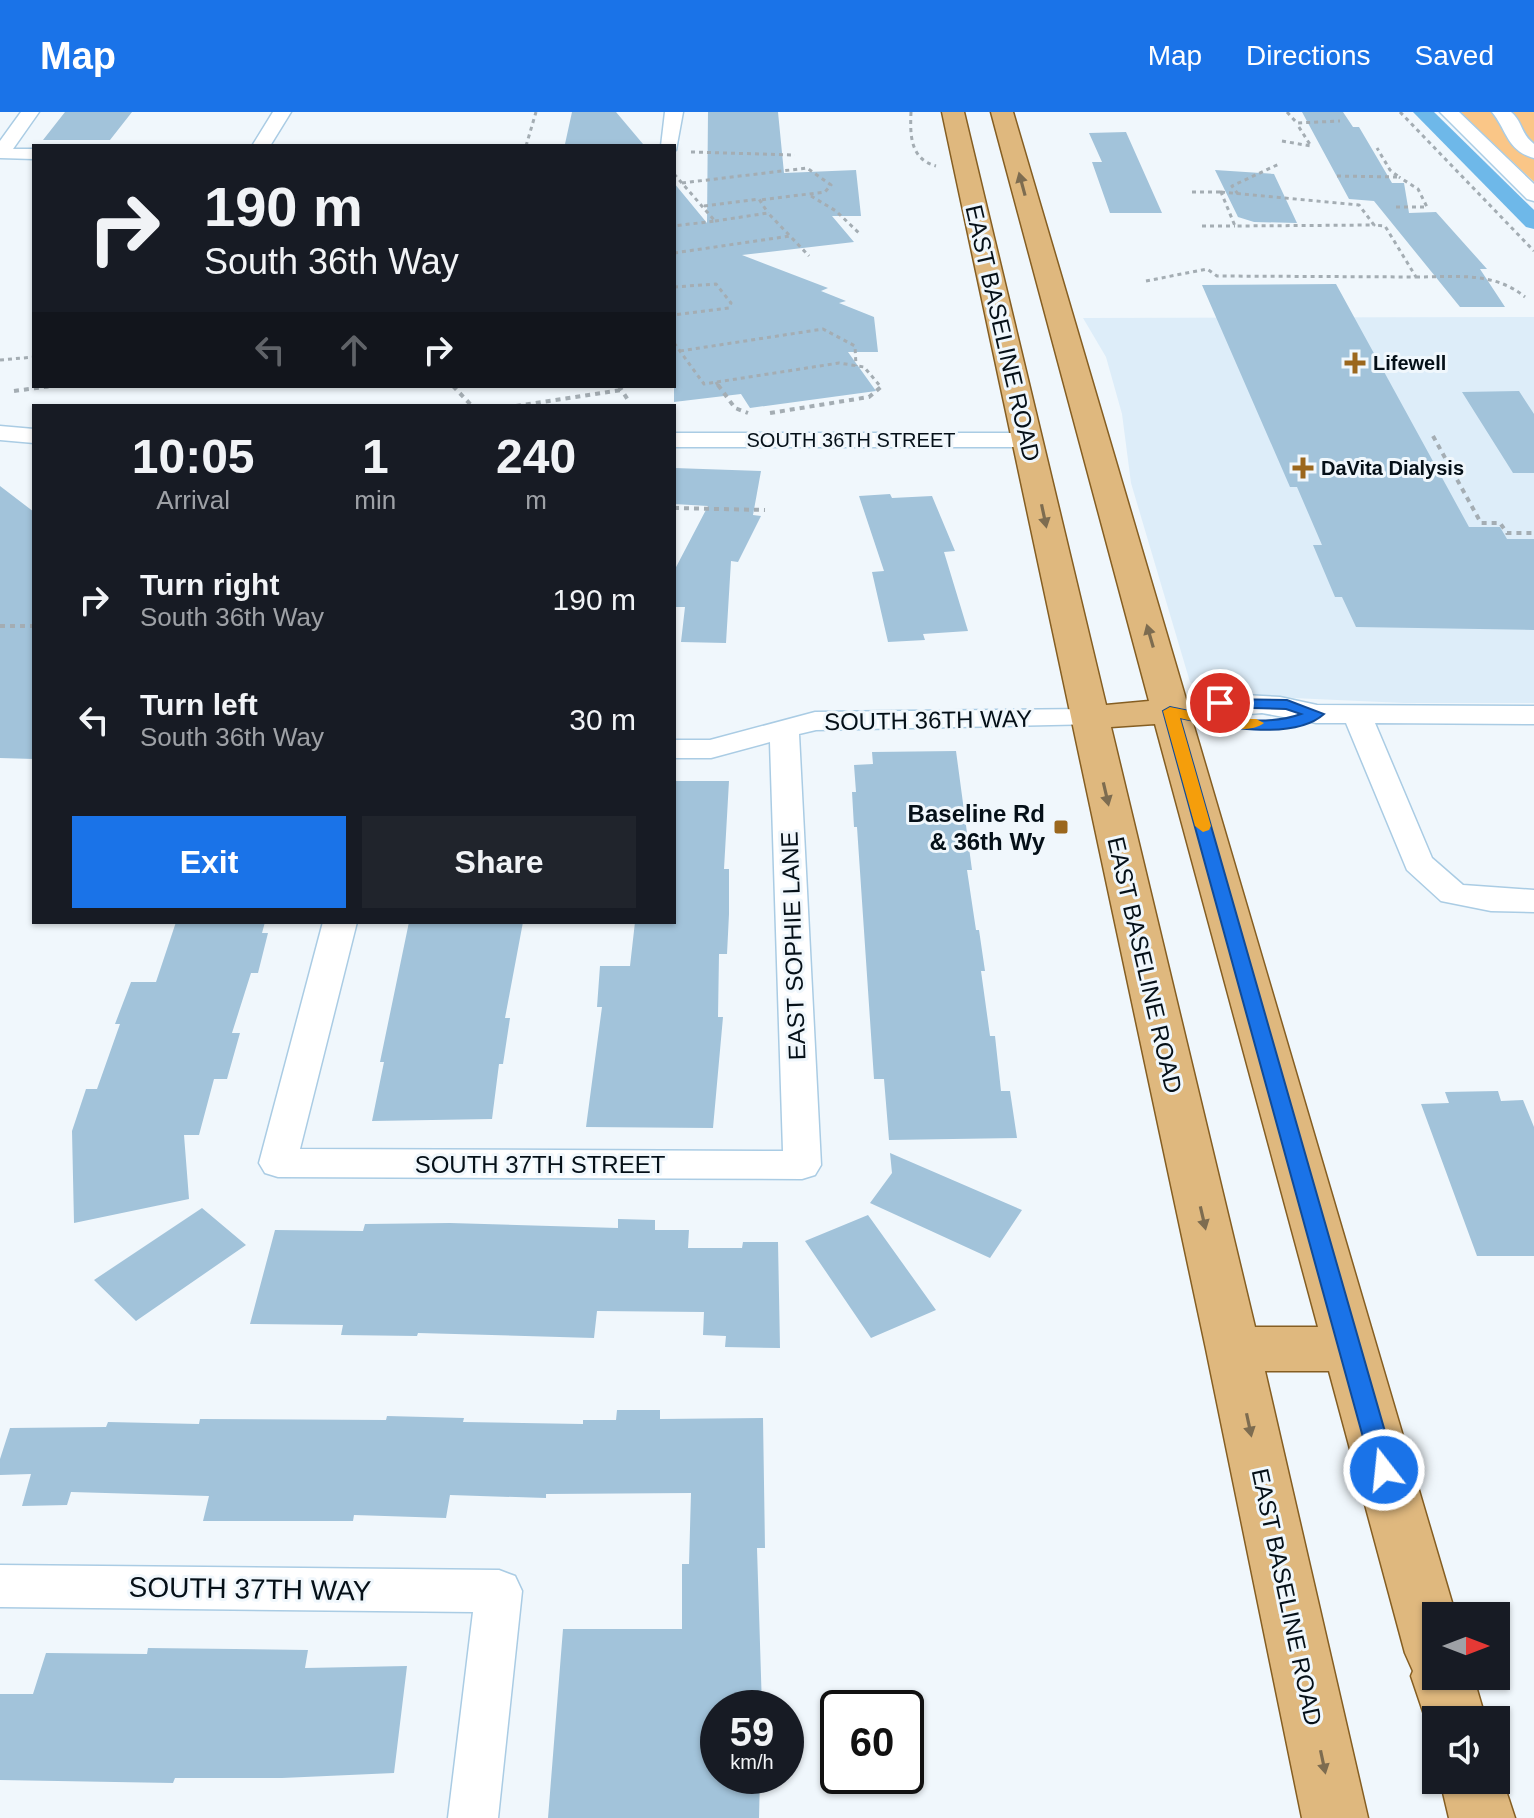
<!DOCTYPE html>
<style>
:root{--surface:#171b24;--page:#20242c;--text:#f1f3f6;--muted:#9ea1a6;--accent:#1a73e8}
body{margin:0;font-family:Helvetica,sans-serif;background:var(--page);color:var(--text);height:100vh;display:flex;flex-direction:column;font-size:30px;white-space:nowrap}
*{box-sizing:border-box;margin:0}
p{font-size:26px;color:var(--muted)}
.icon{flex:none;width:44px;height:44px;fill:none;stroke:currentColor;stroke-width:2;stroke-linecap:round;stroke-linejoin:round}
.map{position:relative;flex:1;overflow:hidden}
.panel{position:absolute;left:32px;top:292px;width:644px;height:520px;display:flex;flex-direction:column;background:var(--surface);border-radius:0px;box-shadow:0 2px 6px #0004}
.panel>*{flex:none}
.top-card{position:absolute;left:32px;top:32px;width:644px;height:244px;border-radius:0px;box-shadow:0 2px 6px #0004;background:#171b24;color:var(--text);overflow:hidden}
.needle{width:52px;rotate:90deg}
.tools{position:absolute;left:1422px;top:1490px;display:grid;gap:16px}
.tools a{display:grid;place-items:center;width:88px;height:88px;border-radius:0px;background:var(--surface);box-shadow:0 2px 6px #0004;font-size:40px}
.speed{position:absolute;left:700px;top:1578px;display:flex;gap:16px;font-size:40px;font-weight:700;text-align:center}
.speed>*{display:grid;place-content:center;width:104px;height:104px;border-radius:50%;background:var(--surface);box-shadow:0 2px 6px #0004;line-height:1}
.speed small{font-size:20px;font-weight:400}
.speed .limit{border:4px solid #111;border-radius:12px;background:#fff;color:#111}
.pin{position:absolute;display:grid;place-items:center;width:68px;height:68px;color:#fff;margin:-34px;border:4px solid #fff;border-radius:50%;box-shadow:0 2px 8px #0007}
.me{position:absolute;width:88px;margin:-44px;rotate:344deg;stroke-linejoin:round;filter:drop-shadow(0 0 6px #0008)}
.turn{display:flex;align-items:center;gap:28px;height:168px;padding:0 40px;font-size:36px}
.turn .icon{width:104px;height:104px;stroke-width:2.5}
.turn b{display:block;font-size:56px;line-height:68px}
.lanes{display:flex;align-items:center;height:76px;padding:0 40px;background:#0003;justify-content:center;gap:40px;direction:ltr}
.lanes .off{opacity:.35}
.eta{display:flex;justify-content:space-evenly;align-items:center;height:136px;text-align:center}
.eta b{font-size:48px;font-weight:700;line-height:56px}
.primary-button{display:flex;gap:16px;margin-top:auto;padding:16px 40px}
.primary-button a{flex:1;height:92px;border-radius:0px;background:var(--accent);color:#fff;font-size:32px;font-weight:700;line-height:92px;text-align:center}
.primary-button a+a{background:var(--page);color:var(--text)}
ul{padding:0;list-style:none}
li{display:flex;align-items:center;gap:24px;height:120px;padding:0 40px}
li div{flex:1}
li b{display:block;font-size:30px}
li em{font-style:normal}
header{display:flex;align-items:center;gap:48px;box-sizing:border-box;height:112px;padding:0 40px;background:var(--accent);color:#fff}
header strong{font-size:38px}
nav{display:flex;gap:44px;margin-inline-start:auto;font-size:28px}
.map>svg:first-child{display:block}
</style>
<header>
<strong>Map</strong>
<nav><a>Map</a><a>Directions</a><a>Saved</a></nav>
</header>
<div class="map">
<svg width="1534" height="1706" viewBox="0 0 1534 1706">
<rect width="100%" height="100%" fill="#f0f7fc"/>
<path fill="#ddedf9" d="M 1534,205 L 1534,591 L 1404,591 L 1222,583 L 1201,578 L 1190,570 L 1131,371 L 1122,302 L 1106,245 L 1083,206 Z"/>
<path fill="#fac687" d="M 1460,0 L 1534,0 L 1534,70 Z"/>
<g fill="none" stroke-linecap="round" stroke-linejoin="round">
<path fill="#6eb8e9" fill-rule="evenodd" d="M 1413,0 L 1434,0 L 1534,98 L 1534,117 L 1526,115 Z"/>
</g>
<path fill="#a2c3da" d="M 65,0 L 132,0 L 110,28 L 43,28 Z
M 572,0 L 616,0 L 643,32 L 565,32 Z
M 708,0 L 778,0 L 784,61 L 856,58 L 861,104 L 832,104 L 854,130 L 742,143 L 828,176 L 821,179 L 846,189 L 839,191 L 874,205 L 878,240 L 848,240 L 876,279 L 750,296 L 741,282 L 674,290 L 674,71 L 707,111 Z
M 1302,0 L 1343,0 L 1353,15 L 1359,15 L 1392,71 L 1404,71 L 1409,101 L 1436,100 L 1487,157 L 1480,157 L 1505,195 L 1460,195 L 1374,89 L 1349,87 Z
M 1126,20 L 1162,101 L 1110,101 L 1092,50 L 1102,50 L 1089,21 Z
M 1215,58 L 1274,62 L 1297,111 L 1254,110 L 1238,105 Z
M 1336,172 L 1469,415 L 1500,415 L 1507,427 L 1534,427 L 1534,518 L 1356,515 L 1342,485 L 1335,485 L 1313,433 L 1322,433 L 1297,375 L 1290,375 L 1202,173 Z
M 1519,279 L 1534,302 L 1534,361 L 1513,361 L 1462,280 Z
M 674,356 L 761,359 L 753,403 L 761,404 L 738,450 L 731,449 L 726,531 L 681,530 L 685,495 L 674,495 L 674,459 L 708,394 L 674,392 Z
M 0,374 L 34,400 L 34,647 L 0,646 Z
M 890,382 L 892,386 L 932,384 L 955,439 L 944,440 L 968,519 L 923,522 L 925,528 L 888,530 L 872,460 L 884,459 L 859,384 Z
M 956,639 L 972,758 L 967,758 L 976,818 L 979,818 L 985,859 L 981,859 L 990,924 L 995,924 L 1001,979 L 1010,979 L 1017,1026 L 889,1028 L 884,967 L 874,967 L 857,715 L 854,715 L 852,680 L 856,680 L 854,653 L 873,652 L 872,640 Z
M 674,669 L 729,669 L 724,757 L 729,757 L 729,802 L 727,842 L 719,842 L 718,905 L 723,905 L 713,1016 L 586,1015 L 602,895 L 597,895 L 600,854 L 630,854 L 635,810 L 674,810 Z
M 176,810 L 265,810 L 262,821 L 268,821 L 258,861 L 251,861 L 232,921 L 240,921 L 227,967 L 214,967 L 199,1023 L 184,1023 L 189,1087 L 74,1111 L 72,1019 L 86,977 L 97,977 L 120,912 L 115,912 L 131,870 L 156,870 Z
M 409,810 L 523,810 L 505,906 L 510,906 L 503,952 L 499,952 L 492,1007 L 372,1009 L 384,950 L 380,950 Z
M 1498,979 L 1501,989 L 1523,988 L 1534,1015 L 1534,1144 L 1477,1144 L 1421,992 L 1449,991 L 1445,980 Z
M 890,1041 L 1022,1098 L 990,1146 L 870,1091 L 892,1061 Z
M 202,1096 L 246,1133 L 136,1209 L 94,1168 Z
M 868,1103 L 936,1198 L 871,1226 L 805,1129 Z
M 618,1107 L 655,1108 L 655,1118 L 689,1118 L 688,1136 L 742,1136 L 743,1130 L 778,1130 L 780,1236 L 725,1235 L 726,1224 L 703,1223 L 704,1200 L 597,1199 L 594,1226 L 418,1221 L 417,1224 L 341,1223 L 343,1213 L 250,1212 L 275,1118 L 363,1119 L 365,1112 L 450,1111 L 618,1116 Z
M 617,1298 L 660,1298 L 660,1307 L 763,1306 L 765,1436 L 757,1436 L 762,1596 L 718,1596 L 718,1664 L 760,1664 L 759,1706 L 548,1706 L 563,1517 L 682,1517 L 682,1452 L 689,1452 L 691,1381 L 546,1382 L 546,1386 L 450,1383 L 446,1406 L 354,1403 L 353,1409 L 203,1409 L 209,1384 L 71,1380 L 67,1393 L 22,1394 L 31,1362 L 0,1363 L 0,1347 L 10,1316 L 106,1315 L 108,1310 L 199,1312 L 200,1307 L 386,1308 L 387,1304 L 464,1306 L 463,1310 L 583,1312 L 583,1308 L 616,1308 Z
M 148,1536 L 308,1538 L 305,1556 L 407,1554 L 394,1661 L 282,1666 L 175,1666 L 173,1671 L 0,1668 L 0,1582 L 33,1582 L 46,1541 L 147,1542 Z"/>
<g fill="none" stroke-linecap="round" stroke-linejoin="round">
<g stroke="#aacce4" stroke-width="3">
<path id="minor" d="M 21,0 L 39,0 L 13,37 L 34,37 L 34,47 L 0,46 L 0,29 Z
M 273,0 L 291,0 L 270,34 L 252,34 Z
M 665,0 L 683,0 L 676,38 L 674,34 L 661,34 Z
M 1440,0 L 1459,0 L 1534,72 L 1534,89 L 1527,87 Z
M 1492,0 L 1511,0 C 1523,10 1520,21 1534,32 L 1534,46 C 1507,39 1507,18 1492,0 Z
M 0,314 L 34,317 L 34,331 L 0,328 Z
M 674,321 L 1027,321 L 1035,323 L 1039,328 L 1035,333 L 1027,335 L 674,335 Z
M 1244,583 L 1280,585 L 1317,593 L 1534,594 L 1534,612 L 1375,611 L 1432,746 L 1463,773 L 1534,778 L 1534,800 L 1491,799 L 1441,789 L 1407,758 L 1346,611 L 1316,611 L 1262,601 L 1170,608 L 1160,605 L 1155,599 L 1160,593 L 1170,590 Z
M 1089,597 L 1099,600 L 1104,606 L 1099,612 L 816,618 L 799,622 L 821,1053 L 815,1063 L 802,1067 L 278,1065 L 265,1061 L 259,1051 L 323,810 L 357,810 L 300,1037 L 783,1039 L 770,630 L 711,646 L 674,646 L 674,628 L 710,628 L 815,600 Z
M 0,1453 L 499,1458 L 515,1464 L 522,1479 L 498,1706 L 448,1706 L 473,1500 L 0,1495 Z"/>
</g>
<g stroke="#855e22" stroke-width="3">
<path id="major" d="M 942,0 L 964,0 L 1106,593 L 1149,589 L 991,0 L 1013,0 L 1456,1504 L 1436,1504 L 1436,1564 L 1473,1564 L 1486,1608 L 1436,1608 L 1436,1631 L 1433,1629 L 1411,1564 L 1413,1559 L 1405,1541 L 1329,1259 L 1265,1259 L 1368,1706 L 1302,1706 L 1206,1237 ZM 1155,612 L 1318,1215 L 1255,1215 L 1111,615 Z
M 1496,1648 L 1515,1706 L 1449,1706 L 1440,1668 L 1496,1668 Z"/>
</g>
<path stroke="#a4adb3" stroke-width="3" stroke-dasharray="4 4" stroke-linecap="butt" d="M 911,0 C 910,23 910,47 936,54
M 1287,0 L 1297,11 L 1340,9
M 1400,0 L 1534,139
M 1282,29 L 1311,34 L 1297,12
M 526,34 L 536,0
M 691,40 L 795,43
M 674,62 L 715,109 L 674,114
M 1337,64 L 1399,65 L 1390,58 L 1377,36
M 682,71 L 807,56 L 831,73 L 825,80 L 760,88
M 1192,80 L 1221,80
M 1221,80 L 1359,93 L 1374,113 L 1235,114 Z
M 1238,82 L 1232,74 L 1279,52
M 811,84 L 836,99 L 859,121
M 704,94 L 759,87 L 768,101
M 1396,95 L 1427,95 L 1418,77 L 1399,65
M 715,109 L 768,101 L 790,124
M 1202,114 L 1235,114
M 674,141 L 790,124 L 809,144
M 1416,165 C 1454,165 1494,159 1525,185
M 1146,169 L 1207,157 L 1217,164 L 1416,165 L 1385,114 L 1374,113
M 674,175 L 716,172 L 731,191 L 729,196 L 674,203
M 674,231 L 704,272 L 839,251 L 864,255 L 881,275
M 680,239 L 823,217 L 855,234 L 856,254
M 0,248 L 34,245
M 716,270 L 719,275
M 46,275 L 51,274"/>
<path stroke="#a4adb3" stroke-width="4" stroke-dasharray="5 5" stroke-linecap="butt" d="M 718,273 L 735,296 L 748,301
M 453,274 L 472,294
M 619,274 L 628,288
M 14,279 L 51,274
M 516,294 L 622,278
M 770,301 L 869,285 L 881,275 L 879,273
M 1433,324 L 1481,411 L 1500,411 L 1507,421 L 1534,421
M 674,396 L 765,398
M 0,514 L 34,514"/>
<use href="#minor" fill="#fff" fill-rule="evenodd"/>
<use href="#major" fill="#dfb87e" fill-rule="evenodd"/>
</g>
<defs><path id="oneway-solid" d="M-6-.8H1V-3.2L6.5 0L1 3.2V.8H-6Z" transform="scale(2)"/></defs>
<g fill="#7d6c50">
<use href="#oneway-solid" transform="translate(1022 72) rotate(-105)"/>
<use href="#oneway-solid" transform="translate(1044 404) rotate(78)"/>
<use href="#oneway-solid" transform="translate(1150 524) rotate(-106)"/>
<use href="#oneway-solid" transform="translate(1106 682) rotate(77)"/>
<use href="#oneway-solid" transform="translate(1203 1106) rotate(77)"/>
<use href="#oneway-solid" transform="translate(1249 1313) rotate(78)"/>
<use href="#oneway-solid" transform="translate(1323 1650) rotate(78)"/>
</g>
<path fill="#1a73e8" stroke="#114b97" stroke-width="2" d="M 1220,587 L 1287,588 L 1324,602 C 1293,630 1217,614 1180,606 L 1396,1358 L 1392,1366 L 1384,1369 L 1376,1366 L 1372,1358 L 1163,599 L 1170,595 C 1211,603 1260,617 1301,602 L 1286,597 L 1215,595 L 1212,591 Z"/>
<path fill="#f59e0b" d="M 1170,595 L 1229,607 L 1256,607 L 1264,611 C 1247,625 1201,611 1180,606 L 1211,714 L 1209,718 L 1203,720 L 1195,714 L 1163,599 Z"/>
<g fill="#9b671d" stroke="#f0f7fc" stroke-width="3">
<path d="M1351 239h8v8h8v8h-8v8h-8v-8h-8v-8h8z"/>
<path d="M1299 344h8v8h8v8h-8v8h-8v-8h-8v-8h8z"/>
<rect x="1053" y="707" width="16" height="16" rx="4"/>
</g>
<g text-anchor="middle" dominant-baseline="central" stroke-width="6" stroke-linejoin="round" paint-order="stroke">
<g font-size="20" font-weight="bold" fill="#051018" stroke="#f0f7fc" text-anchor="start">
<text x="1373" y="251">Lifewell</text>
<text x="1321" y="356">DaVita Dialysis</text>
</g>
<g font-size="20" fill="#051018" stroke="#f0f7fc">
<text x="851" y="328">SOUTH 36TH STREET</text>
</g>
<g font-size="24" fill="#051018" stroke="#f0f7fc">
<text transform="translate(1003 221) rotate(77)">EAST BASELINE ROAD</text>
<text transform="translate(928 608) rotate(-1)">SOUTH 36TH WAY</text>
<text transform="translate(793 834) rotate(-92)">EAST SOPHIE LANE</text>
<text transform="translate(1145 853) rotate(77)">EAST BASELINE ROAD</text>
<text x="540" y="1052">SOUTH 37TH STREET</text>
<text transform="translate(1287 1485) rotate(78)">EAST BASELINE ROAD</text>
</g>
<g font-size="24" font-weight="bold" fill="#051018" stroke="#f0f7fc" text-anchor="end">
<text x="1045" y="701">Baseline Rd<tspan x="1045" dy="28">&amp; 36th Wy</tspan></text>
</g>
<g font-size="28" fill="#051018" stroke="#f0f7fc">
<text transform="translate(250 1477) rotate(1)">SOUTH 37TH WAY</text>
</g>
</g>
</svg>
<div class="tools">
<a><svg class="needle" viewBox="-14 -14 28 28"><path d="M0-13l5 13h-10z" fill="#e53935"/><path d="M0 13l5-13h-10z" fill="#9ea1a6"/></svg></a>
<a><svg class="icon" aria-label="sound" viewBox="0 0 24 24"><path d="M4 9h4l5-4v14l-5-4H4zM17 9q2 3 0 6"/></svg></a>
</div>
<div class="speed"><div>59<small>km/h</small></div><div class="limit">60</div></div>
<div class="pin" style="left:1220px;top:591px;background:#d93025"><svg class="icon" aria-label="arrive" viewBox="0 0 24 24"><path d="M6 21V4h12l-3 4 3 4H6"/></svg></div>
<svg class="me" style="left:1384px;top:1358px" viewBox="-20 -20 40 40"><circle r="17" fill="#1a73e8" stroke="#fff" stroke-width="3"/><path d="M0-11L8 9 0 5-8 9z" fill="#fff"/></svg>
<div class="top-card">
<div class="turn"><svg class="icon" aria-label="right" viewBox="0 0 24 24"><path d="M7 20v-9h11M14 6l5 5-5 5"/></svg><div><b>190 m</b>South 36th Way</div></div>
<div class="lanes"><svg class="icon off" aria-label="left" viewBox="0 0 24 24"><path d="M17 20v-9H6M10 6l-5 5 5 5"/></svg><svg class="icon off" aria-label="ahead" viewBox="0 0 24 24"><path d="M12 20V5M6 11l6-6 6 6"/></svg><svg class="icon" aria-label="right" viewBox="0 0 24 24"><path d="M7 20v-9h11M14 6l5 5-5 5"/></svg></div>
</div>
<section class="panel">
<div class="eta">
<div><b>10:05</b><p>Arrival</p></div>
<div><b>1</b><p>min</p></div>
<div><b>240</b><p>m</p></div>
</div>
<ul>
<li><svg class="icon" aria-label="right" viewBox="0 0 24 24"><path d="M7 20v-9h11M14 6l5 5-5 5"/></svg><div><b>Turn right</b><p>South 36th Way</p></div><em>190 m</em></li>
<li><svg class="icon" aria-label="left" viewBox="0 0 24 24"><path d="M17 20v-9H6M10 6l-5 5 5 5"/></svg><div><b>Turn left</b><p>South 36th Way</p></div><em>30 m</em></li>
</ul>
<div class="primary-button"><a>Exit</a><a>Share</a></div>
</section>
</div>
